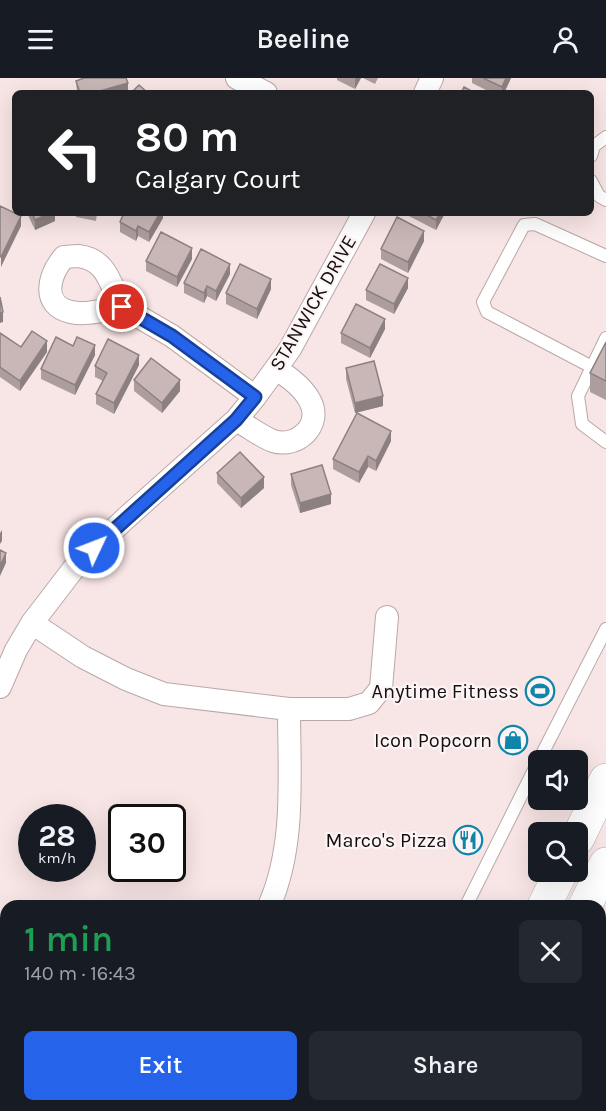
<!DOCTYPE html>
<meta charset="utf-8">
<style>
:root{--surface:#171b24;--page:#242831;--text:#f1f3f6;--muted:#9ea1a6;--accent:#2563eb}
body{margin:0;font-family:Karla,sans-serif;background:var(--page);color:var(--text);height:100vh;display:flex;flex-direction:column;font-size:22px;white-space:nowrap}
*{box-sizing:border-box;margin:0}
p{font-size:20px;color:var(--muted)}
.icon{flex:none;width:33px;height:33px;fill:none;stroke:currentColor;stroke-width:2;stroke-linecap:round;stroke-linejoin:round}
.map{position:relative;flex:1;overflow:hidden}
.sheet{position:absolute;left:0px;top:822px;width:606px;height:212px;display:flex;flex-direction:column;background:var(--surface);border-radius:18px 18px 0 0;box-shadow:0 6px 24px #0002}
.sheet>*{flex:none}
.hud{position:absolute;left:12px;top:12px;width:582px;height:126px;border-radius:9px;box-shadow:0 6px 24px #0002;background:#202124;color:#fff;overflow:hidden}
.tools{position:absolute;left:528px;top:672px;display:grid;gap:12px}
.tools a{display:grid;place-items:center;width:60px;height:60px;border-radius:9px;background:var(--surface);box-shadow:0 6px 24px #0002;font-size:30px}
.speed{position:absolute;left:18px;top:726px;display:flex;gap:12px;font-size:30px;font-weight:700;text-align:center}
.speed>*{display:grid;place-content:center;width:78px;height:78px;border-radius:50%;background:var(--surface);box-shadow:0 6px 24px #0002;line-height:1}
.speed small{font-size:15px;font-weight:400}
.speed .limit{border:3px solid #111;border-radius:9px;background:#fff;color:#111}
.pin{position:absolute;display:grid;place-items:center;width:51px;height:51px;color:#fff;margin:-26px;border:3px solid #fff;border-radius:50%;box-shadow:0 2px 6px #0007}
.me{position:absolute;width:66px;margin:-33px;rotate:47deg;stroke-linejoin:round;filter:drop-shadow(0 0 4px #0008)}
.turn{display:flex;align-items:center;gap:21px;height:126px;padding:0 24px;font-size:27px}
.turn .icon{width:78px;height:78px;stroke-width:2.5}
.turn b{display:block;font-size:42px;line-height:51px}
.round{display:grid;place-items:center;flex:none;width:63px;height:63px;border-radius:9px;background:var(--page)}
.head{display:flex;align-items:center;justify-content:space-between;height:102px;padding:0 24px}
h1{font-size:36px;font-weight:600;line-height:45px;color:#1e9e55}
.cta{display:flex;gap:12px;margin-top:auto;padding:12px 24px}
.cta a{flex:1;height:69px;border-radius:9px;background:var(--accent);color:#fff;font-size:24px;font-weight:600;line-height:69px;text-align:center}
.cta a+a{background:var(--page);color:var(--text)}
header{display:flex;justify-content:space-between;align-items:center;height:78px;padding:0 24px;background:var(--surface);font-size:27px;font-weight:600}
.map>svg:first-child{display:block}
</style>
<header><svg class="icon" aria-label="menu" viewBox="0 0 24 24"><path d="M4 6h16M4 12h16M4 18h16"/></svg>Beeline<svg class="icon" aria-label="person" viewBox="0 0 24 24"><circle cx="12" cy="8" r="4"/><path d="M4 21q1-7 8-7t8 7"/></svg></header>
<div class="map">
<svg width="606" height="1033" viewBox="0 0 606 1033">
<rect width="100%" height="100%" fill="#f8e5e5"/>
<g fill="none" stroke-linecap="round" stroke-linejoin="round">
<g stroke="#baa8a8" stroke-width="14">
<path id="service" d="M 591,78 L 594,68 L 606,59
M 591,103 L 599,118 L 606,122
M 606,260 L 578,318 L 582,346 L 606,364
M 592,289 L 487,234 L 483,224 L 524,147 L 535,146 L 606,178
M 539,682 L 606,551
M 466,828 L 538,684
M 332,1028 L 343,1033
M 541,1028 L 552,1033
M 362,1033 L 365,1028"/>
</g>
<g stroke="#baa8a8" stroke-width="24">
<path id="minor" d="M 237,0 L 266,15
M 425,15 L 432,0
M 78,178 C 107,181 110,206 122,229 C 106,231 87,238 71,234 C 40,227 49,197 64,179 Z
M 122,229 L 172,258 L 255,319
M 236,342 C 248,348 260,358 273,363 C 297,371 323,347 310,323 C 303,309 289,299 276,291
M 32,545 L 83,579 L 126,601 L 164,616 L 289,631 L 349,631 L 369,625 L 381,610 L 387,539
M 0,609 L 16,572 L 32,545 L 78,485 L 126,440 L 236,342 L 255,319 L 290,271 L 364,135
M 269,828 C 296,767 289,696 289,631
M 59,1033 L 63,1028"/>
</g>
<g stroke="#baa8a8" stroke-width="34">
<path id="secondary" d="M 578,760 L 606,702
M 544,828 L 561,794
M 585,828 L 606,786
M 441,1033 L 444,1028
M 483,1033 L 485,1028"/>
</g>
<use href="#service" stroke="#fff" stroke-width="12"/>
<use href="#minor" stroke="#fff" stroke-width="22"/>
<use href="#secondary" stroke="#fff" stroke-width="33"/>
</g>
<path fill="#ad9d9d" d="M 81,0 L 126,0 L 128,15 L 77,15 L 76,3 L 82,1 Z
M 337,0 L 361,0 L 355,11 L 337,2 Z
M 363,0 L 378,0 L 375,6 Z
M 472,0 L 511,0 L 504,15 L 492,15 L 472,5 Z
M 13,94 L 15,94 L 15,108 L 13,105 Z
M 27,135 L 55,135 L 55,143 L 35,152 Z
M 76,135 L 97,135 L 96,143 L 76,139 Z
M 163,135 L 163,140 L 149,164 L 138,158 L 136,163 L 120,154 L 120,144 Z
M 405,135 L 445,135 L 436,152 L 405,136 Z
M 424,163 L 408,195 L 381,181 L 381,171 Z
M 192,181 L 177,209 L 146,193 L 146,183 Z
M 230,196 L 216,223 L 207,218 L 204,225 L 184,215 L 184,205 Z
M 408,210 L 394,236 L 366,222 L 366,212 Z
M 271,211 L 257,241 L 226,226 L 226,215 Z
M 385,251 L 370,280 L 341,265 L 341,255 Z
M 0,255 L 21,269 L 47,274 L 20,313 L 0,299 Z
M 606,264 L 606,322 L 590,314 L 590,295 Z
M 73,268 L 95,277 L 75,317 L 41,301 L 41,291 Z
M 139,287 L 114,336 L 96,326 L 96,316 L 103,303 L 95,299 L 95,288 Z
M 346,290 L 383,328 L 355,335 L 346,301 Z
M 134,302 L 180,313 L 162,335 L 134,313 Z
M 391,363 L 376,393 L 368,389 L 359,405 L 333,391 L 333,381 Z
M 217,395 L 264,410 L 241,430 L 217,405 Z
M 291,396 L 331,426 L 300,435 L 291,407 Z"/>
<path fill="#8d8080" d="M 356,0 L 361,0 L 355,11 L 355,1 Z
M 506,0 L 511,0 L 504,15 L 502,15 L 502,9 Z
M 128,5 L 128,15 L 93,15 Z
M 50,135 L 55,135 L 55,143 L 35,152 L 35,142 Z
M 160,135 L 163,135 L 163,140 L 149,164 L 149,154 Z
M 440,135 L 445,135 L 436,152 L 436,142 Z
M 21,138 L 21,148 L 1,189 L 1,179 Z
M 138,148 L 138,158 L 136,163 L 136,153 Z
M 424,153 L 424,163 L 408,195 L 408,184 Z
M 192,170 L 192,181 L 177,209 L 177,199 Z
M 230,186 L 230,196 L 216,223 L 216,213 Z
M 408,200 L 408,210 L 394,236 L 394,226 Z
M 271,201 L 271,211 L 257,241 L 257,231 Z
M 207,208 L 207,218 L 204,225 L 204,215 Z
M 3,234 L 3,244 L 0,245 L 0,235 Z
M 385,241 L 385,251 L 370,280 L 370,270 Z
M 47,263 L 47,274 L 20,313 L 20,303 Z
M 95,267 L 95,277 L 75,317 L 75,307 Z
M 139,277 L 139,287 L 114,336 L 114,325 Z
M 180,302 L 180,313 L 162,335 L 162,325 Z
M 383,318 L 383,328 L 355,335 L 355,325 Z
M 391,353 L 391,363 L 376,393 L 376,383 Z
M 368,378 L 368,389 L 359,405 L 359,394 Z
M 264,399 L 264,410 L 241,430 L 241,420 Z
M 331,416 L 331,426 L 300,435 L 300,425 Z
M 2,452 L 2,463 L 0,466 L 0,455 Z
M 6,475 L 6,485 L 0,498 L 0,488 Z"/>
<path fill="#c9b7b7" stroke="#8d8080" stroke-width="1.5" d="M 84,0 L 126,0 L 128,5 L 93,15 L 80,15 L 76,3 Z
M 483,0 L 506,0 L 502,9 Z
M 139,7 L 148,15 L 131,15 Z
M 464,9 L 475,15 L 461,15 Z
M 0,128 L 21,138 L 1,179 L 0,178 Z
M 32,135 L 50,135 L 35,142 Z
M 124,135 L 160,135 L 149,154 L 138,148 L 136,153 L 120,144 Z
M 423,135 L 440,135 L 436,142 Z
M 397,139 L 424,153 L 408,184 L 381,171 Z
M 161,154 L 192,170 L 177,199 L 146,183 Z
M 201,171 L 230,186 L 216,213 L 207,208 L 204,215 L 184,205 Z
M 240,186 L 271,201 L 257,231 L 226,215 Z
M 380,186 L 408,200 L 394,226 L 366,212 Z
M 0,219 L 3,234 L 0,235 Z
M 356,226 L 385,241 L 370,270 L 341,255 Z
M 32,253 L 47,263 L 20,303 L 0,289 L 0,255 L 21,269 Z
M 56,259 L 73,268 L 77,259 L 95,267 L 75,307 L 41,291 Z
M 108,261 L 139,277 L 114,325 L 96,316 L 107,295 L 95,288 Z
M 606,264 L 606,303 L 590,295 Z
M 151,280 L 180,302 L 162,325 L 134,302 Z
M 374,283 L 383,318 L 355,325 L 346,290 Z
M 357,335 L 391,353 L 376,383 L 368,378 L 359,394 L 333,381 Z
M 240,374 L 264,399 L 241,420 L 217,395 Z
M 322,387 L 331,416 L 300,425 L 291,396 Z
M 0,472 L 6,475 L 0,488 Z"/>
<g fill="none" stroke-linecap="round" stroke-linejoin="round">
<g stroke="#184099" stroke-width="15">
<path id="route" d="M 94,470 L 236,342 L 255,319 L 172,258 L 122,229"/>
</g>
<use href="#route" stroke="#2563eb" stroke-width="10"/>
</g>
<defs>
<g id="stadium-ring" transform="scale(1.5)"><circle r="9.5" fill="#fdf5f5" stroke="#1085aa" stroke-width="1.5"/><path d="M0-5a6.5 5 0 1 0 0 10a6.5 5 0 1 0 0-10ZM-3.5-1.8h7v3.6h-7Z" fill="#1085aa"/></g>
<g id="shop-ring" transform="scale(1.5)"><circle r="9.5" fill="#fdf5f5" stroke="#1085aa" stroke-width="1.5"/><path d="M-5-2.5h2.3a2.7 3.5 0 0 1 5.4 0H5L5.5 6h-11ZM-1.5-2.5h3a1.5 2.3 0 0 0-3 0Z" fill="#1085aa"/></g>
<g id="restaurant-ring" transform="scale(1.5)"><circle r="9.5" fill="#fdf5f5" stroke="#1085aa" stroke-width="1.5"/><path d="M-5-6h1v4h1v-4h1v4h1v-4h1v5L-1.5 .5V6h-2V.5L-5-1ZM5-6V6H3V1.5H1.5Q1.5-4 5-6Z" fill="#1085aa"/></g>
</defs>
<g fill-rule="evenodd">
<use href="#stadium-ring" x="540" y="613"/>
<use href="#shop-ring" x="513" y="662"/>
<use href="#restaurant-ring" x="468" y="762"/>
</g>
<g text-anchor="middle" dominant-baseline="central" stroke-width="4.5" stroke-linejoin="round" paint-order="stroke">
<g font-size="20" fill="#140e0e" stroke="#fdf5f5">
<text transform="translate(313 225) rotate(-60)">STANWICK DRIVE</text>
</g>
<g font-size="20" fill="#140e0e" stroke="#fdf5f5" text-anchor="end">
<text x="519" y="613">Anytime Fitness</text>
<text x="492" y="662">Icon Popcorn</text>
<text x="447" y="762">Marco's Pizza</text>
</g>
</g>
</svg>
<div class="tools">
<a><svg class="icon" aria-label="sound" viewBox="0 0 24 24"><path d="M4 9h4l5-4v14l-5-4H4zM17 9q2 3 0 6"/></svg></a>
<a><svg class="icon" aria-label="search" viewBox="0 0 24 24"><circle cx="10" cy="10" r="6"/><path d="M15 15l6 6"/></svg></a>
</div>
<div class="speed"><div>28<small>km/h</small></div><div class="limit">30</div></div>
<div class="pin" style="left:122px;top:229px;background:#d93025"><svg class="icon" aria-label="arrive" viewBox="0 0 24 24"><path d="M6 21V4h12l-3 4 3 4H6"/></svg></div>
<svg class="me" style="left:94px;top:470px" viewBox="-20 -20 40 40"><circle r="17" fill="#2563eb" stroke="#fff" stroke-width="3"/><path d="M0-11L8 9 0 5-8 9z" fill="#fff"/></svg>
<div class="hud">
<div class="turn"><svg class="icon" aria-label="left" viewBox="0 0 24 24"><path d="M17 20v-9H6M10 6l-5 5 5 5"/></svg><div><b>80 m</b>Calgary Court</div></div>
</div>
<section class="sheet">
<div class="head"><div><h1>1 min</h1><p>140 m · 16:43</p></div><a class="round"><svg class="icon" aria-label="close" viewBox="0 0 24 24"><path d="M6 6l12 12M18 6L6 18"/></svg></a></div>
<div class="cta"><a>Exit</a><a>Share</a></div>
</section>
</div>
